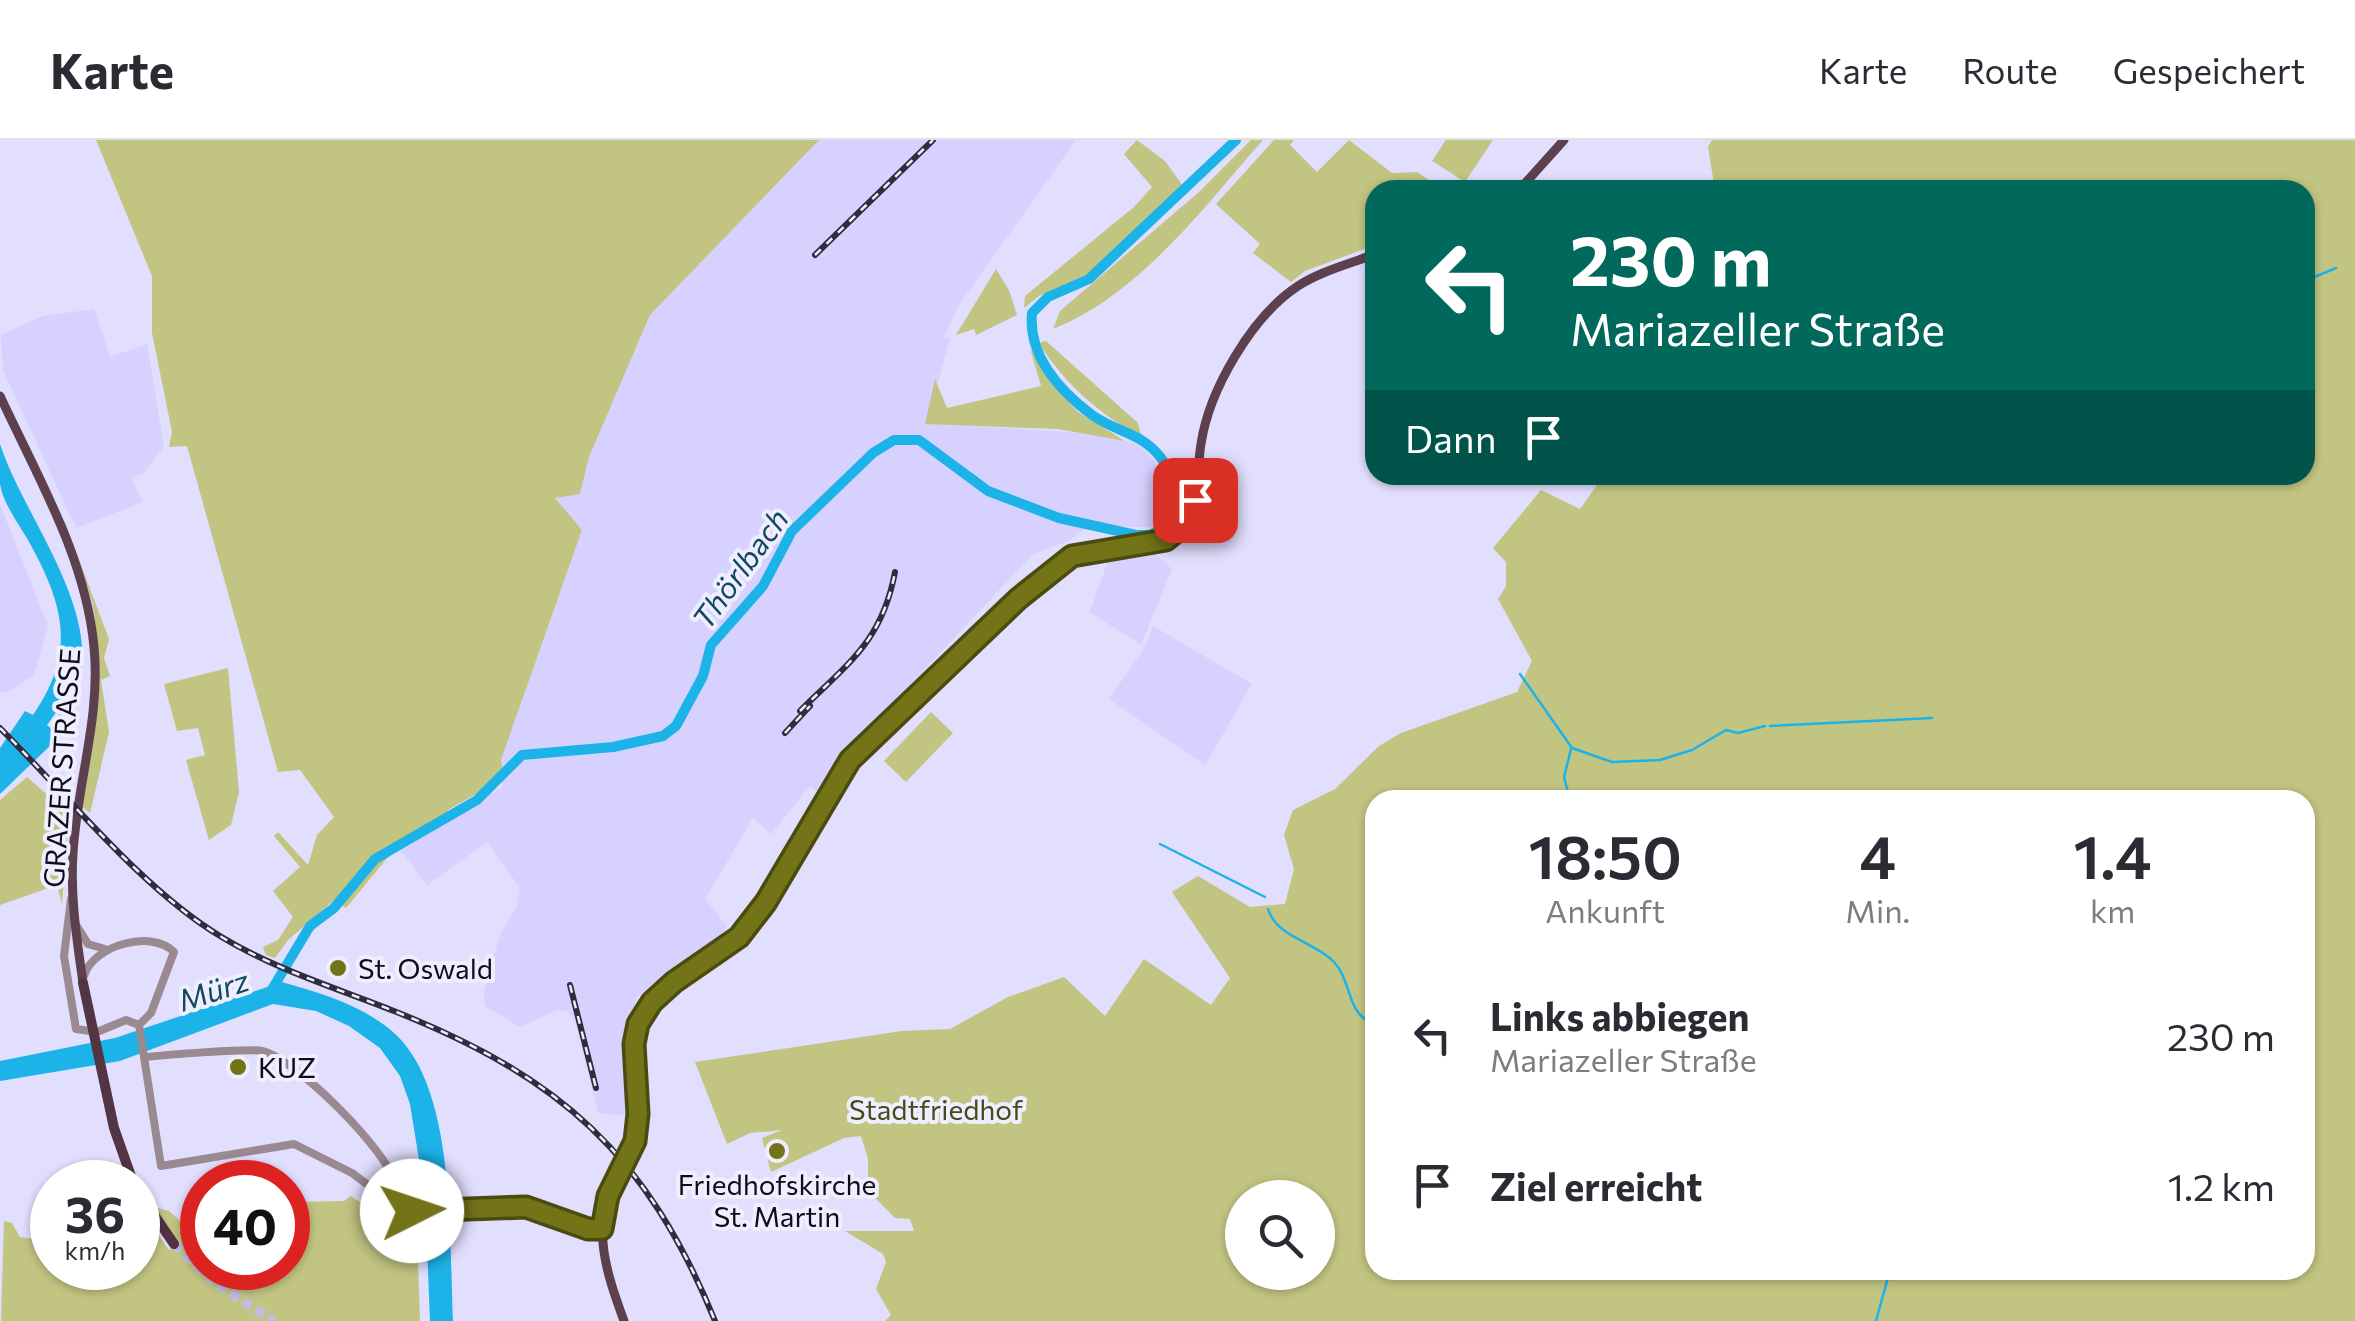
<!DOCTYPE html>
<html lang="de">
<meta charset="utf-8">
<style>
:root{--surface:#fff;--page:#f2f2f3;--text:#2b2b33;--muted:#7c7c81;--line:#e1e1e2}
body{margin:0;font-family:Commissioner,sans-serif;background:var(--page);color:var(--text);height:100vh;display:flex;flex-direction:column;font-size:38px;white-space:nowrap}
*{box-sizing:border-box;margin:0}
p{font-size:32px;color:var(--muted)}
.icon{flex:none;width:55px;height:55px;fill:none;stroke:currentColor;stroke-width:2;stroke-linecap:round;stroke-linejoin:round}
.map{position:relative;flex:1;overflow:hidden}
.sheet{position:absolute;left:1365px;top:650px;width:950px;height:490px;display:flex;flex-direction:column;background:var(--surface);border-radius:30px;box-shadow:0 2px 8px #0004}
.sheet>*{flex:none}
.top-card{position:absolute;left:1365px;top:40px;width:950px;height:305px;border-radius:30px;box-shadow:0 2px 8px #0004;background:#00695c;color:#fff;overflow:hidden}
.fabs{position:absolute;left:1225px;top:1040px;display:grid;gap:20px}
.fabs a{display:grid;place-items:center;width:110px;height:110px;border-radius:50%;background:var(--surface);box-shadow:0 2px 8px #0004;font-size:50px}
.speed{position:absolute;left:30px;top:1020px;display:flex;gap:20px;font-size:50px;font-weight:700;text-align:center}
.speed>*{display:grid;place-content:center;width:130px;height:130px;border-radius:50%;background:var(--surface);box-shadow:0 2px 8px #0004;line-height:1}
.speed small{font-size:25px;font-weight:400}
.speed .limit{border:15px solid #d22;background:#fff;color:#111}
.pin{position:absolute;display:grid;place-items:center;width:85px;height:85px;color:#fff;margin:-42px;border-radius:20px;box-shadow:0 5px 15px #0006}
.me{position:absolute;width:110px;margin:-55px;rotate:86deg;stroke-linejoin:round;filter:drop-shadow(0 0 8px #0008)}
.turn{display:flex;align-items:center;gap:35px;height:210px;padding:0 40px;font-size:45px}
.turn .icon{width:130px;height:130px;stroke-width:2.5}
.turn b{display:block;font-size:70px;line-height:85px}
.then{display:flex;align-items:center;height:95px;padding:0 40px;background:#0003;gap:20px;font-size:38px}
.eta{display:flex;justify-content:space-evenly;align-items:center;height:170px;text-align:center}
.eta b{font-size:60px;font-weight:600;line-height:70px}
ul{padding:0;list-style:none}
li{display:flex;align-items:center;gap:30px;height:150px;padding:0 40px}
li div{flex:1}
li b{display:block;font-size:38px}
li em{font-style:normal}
header{display:flex;align-items:center;gap:60px;box-sizing:border-box;height:140px;padding:0 50px;background:var(--surface);border-bottom:2px solid var(--line)}
header strong{font-size:48px}
nav{display:flex;gap:55px;margin-inline-start:auto;font-size:35px}
.map>svg:first-child{display:block}
</style>
<header>
<strong>Karte</strong>
<nav><a>Karte</a><a>Route</a><a>Gespeichert</a></nav>
</header>
<div class="map">
<svg width="2355" height="1181" viewBox="0 0 2355 1181">
<rect width="100%" height="100%" fill="#e1defe"/>
<path fill="#d6d1ff" d="M 819,0 L 1076,0 L 958,166 L 944,197 L 950,199 L 926,283 L 1102,294 L 1135,304 L 1148,313 L 1167,341 L 1170,368 L 1160,383 L 1151,387 L 1087,387 L 1070,400 L 1032,415 L 846,613 L 820,653 L 810,646 L 771,694 L 753,678 L 705,759 L 727,786 L 716,806 L 672,828 L 637,857 L 624,906 L 628,976 L 598,973 L 576,884 L 568,872 L 557,870 L 520,887 L 485,866 L 484,852 L 500,795 L 516,768 L 520,748 L 487,702 L 427,745 L 401,711 L 502,647 L 501,620 L 582,390 L 555,358 L 580,353 L 589,317 L 650,175 Z
M 94,169 L 110,217 L 147,204 L 164,307 L 143,334 L 131,338 L 143,362 L 76,388 L 3,230 L 1,195 L 43,176 Z
M 0,364 L 48,486 L 34,535 L 6,553 L 0,552 Z
M 1154,413 L 1172,429 L 1141,505 L 1090,472 L 1110,415 Z
M 1153,486 L 1252,544 L 1205,625 L 1109,559 L 1145,507 Z"/>
<path fill="#c2c482" fill-rule="evenodd" d="M 96,0 L 819,0 L 650,175 L 589,317 L 580,354 L 555,358 L 582,390 L 501,620 L 503,630 L 488,647 L 448,670 L 451,678 L 388,717 L 346,768 L 334,760 L 288,800 L 275,818 L 266,815 L 263,807 L 278,800 L 293,777 L 273,751 L 300,727 L 274,696 L 278,692 L 308,725 L 317,695 L 334,677 L 300,630 L 278,632 L 187,306 L 169,307 L 172,292 L 152,193 L 152,136 Z
M 1137,0 L 1165,21 L 1183,46 L 1092,132 L 1039,156 L 1024,168 L 1025,156 L 1134,67 L 1152,47 L 1124,14 Z
M 1251,0 L 1263,0 C 1203,68 1140,154 1053,189 L 1060,171 L 1199,52 Z
M 1274,0 L 1294,0 L 1290,5 L 1317,32 L 1349,0 L 1392,33 L 1417,32 L 1444,50 L 1375,50 L 1375,105 L 1305,131 L 1291,142 L 1253,113 L 1260,104 L 1216,64 Z
M 1446,0 L 1493,0 L 1465,42 L 1432,21 Z
M 1712,0 L 2355,0 L 2355,1181 L 885,1181 L 891,1175 L 876,1149 L 886,1122 L 883,1114 L 845,1091 L 914,1091 L 910,1079 L 895,1078 L 868,1051 L 868,1019 L 861,996 L 844,998 L 771,1032 L 762,998 L 782,990 L 750,993 L 727,1004 L 695,922 L 902,891 L 950,889 L 1008,857 L 1064,837 L 1105,876 L 1144,819 L 1211,865 L 1230,838 L 1172,752 L 1198,736 L 1250,767 L 1285,764 L 1294,729 L 1284,695 L 1293,670 L 1335,649 L 1379,606 L 1401,593 L 1517,552 L 1532,521 L 1498,459 L 1506,446 L 1506,422 L 1493,408 L 1541,350 L 1580,369 L 1604,335 L 2305,335 L 2305,50 L 1715,50 L 1708,7 ZM 1375,660 L 2305,660 L 2305,1130 L 1375,1130 ZM 1242,1058 L 1318,1058 L 1318,1132 L 1242,1132 Z
M 996,129 L 1009,150 L 1017,175 L 976,195 L 974,189 L 956,195 Z
M 1046,201 L 1138,283 L 1142,298 C 1099,273 1066,246 1039,203 Z
M 1030,208 L 1050,242 L 1078,272 L 1125,301 L 1058,289 L 925,284 L 935,239 L 947,268 L 1041,246 Z
M 64,380 L 109,499 L 104,518 L 110,536 L 101,540 L 109,592 L 90,673 L 81,666 C 92,599 104,534 93,466 C 88,438 65,405 64,380 Z
M 228,528 L 239,652 L 231,685 L 209,700 L 186,620 L 205,615 L 198,588 L 177,591 L 164,544 Z
M 931,572 L 953,593 L 906,642 L 884,621 Z
M 27,637 L 69,674 L 62,764 L 57,745 L 0,765 L 0,660 Z
M 351,1056 L 375,1073 L 410,1120 L 418,1120 L 420,1181 L 1,1181 L 4,1081 L 12,1083 L 20,1097 L 52,1101 L 52,1128 L 133,1129 L 148,1116 L 139,1115 L 139,1090 L 148,1079 L 169,1110 L 177,1101 L 154,1067 L 169,1071 L 187,1087 L 202,1083 L 202,1128 L 288,1128 L 288,1062 L 344,1061 Z"/>
<path fill="#1cb3e9" d="M 0,304 C 28,389 122,490 64,580 L 59,576 L 60,567 L 47,585 L 55,592 L 55,601 L 0,654 L 0,608 L 25,571 L 33,575 C 77,511 64,465 28,400 C 18,383 3,363 0,344 C 0,331 0,317 0,304 Z
M 282,842 C 321,853 362,865 393,892 C 457,947 449,1102 453,1181 L 430,1181 L 425,1057 L 410,964 L 400,936 L 380,908 L 349,886 L 316,871 L 273,864 L 120,921 L 0,941 L 0,921 L 115,898 Z"/>
<g fill="none" stroke-linecap="round" stroke-linejoin="round">
<path stroke="#1cb3e9" stroke-width="2.5" d="M 2305,141 L 2336,128
M 1520,534 L 1572,608 L 1612,622 L 1660,620 L 1692,610 L 1726,590 L 1738,593 L 1765,586
M 1770,586 L 1932,578
M 1570,660 L 1564,637 L 1571,609
M 1160,704 L 1265,757
M 1268,769 C 1277,798 1316,802 1334,822 C 1353,843 1345,873 1375,885
M 1876,1181 L 1890,1130"/>
<path stroke="#1cb3e9" stroke-width="10" d="M 271,851 L 310,786 L 334,768 L 375,719 L 477,660 L 522,615 L 613,607 L 663,596 L 676,586 L 703,536 L 711,505 L 763,446 L 792,391 L 873,313 L 894,300 L 919,300 L 988,351 L 1059,378 L 1136,395 L 1150,395 L 1166,387 C 1187,358 1170,318 1141,300 C 1126,291 1107,286 1092,275 C 1059,250 1028,216 1032,173 L 1048,157 L 1089,139 L 1236,0"/>
<path stroke="#c1bedc" stroke-width="10" stroke-dasharray="10 5" stroke-linecap="butt" d="M 174,1104 L 214,1142 L 274,1181"/>
<path stroke="#9a8990" stroke-width="8" d="M 71,759 L 64,816 L 76,889 L 97,892 L 126,880 L 139,885
M 76,785 L 88,804 L 105,809
M 84,836 C 93,805 152,789 174,812 L 151,873 L 139,885
M 139,885 L 161,1026 L 294,1004 L 352,1033 L 400,1069 L 526,1067 L 588,1089 L 602,1089
M 147,917 C 163,915 250,908 262,911 C 296,919 388,1011 396,1045 L 388,1061"/>
<path stroke="#5d404e" stroke-width="9" d="M 1519,50 L 1564,0
M 0,256 C 37,336 86,418 94,507 C 101,576 77,644 73,713 C 70,757 77,800 83,843
M 624,1181 C 607,1134 591,1090 614,1042 C 623,1024 635,1008 637,987 C 642,953 624,916 639,882 C 661,836 715,826 746,789 C 788,739 810,674 849,621 C 873,589 907,565 936,537 C 975,500 1014,454 1058,424 C 1095,399 1147,421 1179,390 C 1202,369 1196,332 1201,304 C 1209,250 1252,176 1298,146 C 1321,131 1350,124 1375,114"/>
<path stroke="#523442" stroke-width="10" d="M 83,843 L 114,988 L 133,1042
M 138,1051 L 174,1104"/>
<g stroke="#2f2d3d" stroke-width="6">
<path id="rail" d="M 815,115 L 933,0
M 800,571 C 847,524 882,502 895,432
M 0,588 C 66,654 142,749 220,796 C 274,829 336,848 394,871 C 560,937 647,1014 715,1181
M 785,593 L 810,566
M 570,845 L 596,948"/>
</g>
<use href="#rail" stroke="#efeefe" stroke-width="2.5" stroke-dasharray="8" stroke-linecap="butt"/>
</g>
<g fill="none" stroke-linecap="round" stroke-linejoin="round">
<g stroke="#4b4b10" stroke-width="25">
<path id="route" d="M 412,1071 L 526,1067 L 588,1089 L 602,1089 L 608,1056 L 635,1001 L 638,974 L 634,904 L 638,884 L 652,862 L 674,842 L 739,797 L 766,762 L 850,620 L 1018,459 L 1072,416 L 1166,400 L 1185,384 L 1195,360"/>
</g>
<use href="#route" stroke="#737318" stroke-width="18"/>
</g>
<g fill="#737318" stroke="#efeefe" stroke-width="4">
<circle cx="338" cy="828" r="10"/>
<circle cx="238" cy="927" r="10"/>
<circle cx="777" cy="1011" r="10"/>
</g>
<g text-anchor="middle" dominant-baseline="central" stroke-width="8" stroke-linejoin="round" paint-order="stroke">
<g font-size="28" fill="#0e0c19" stroke="#efeefe">
<text transform="translate(61 628) rotate(-86)">GRAZER STRASSE</text>
</g>
<g font-size="28" fill="#0e0c19" stroke="#efeefe" text-anchor="start">
<text x="358" y="828">St. Oswald</text>
<text x="258" y="927">KUZ</text>
<text x="777" y="1044" text-anchor="middle">Friedhofskirche<tspan x="777" dy="32">St. Martin</tspan></text>
</g>
<g font-size="28" fill="#48491a" stroke="#efeefe">
<text x="936" y="969">Stadtfriedhof</text>
</g>
<g font-size="30" font-style="italic" fill="#11495f" stroke="#efeefe">
<text transform="translate(739 428) rotate(-54)">Thörlbach</text>
<text transform="translate(213 849) rotate(-18)">Mürz</text>
</g>
</g>
</svg>
<div class="fabs">
<a><svg class="icon" aria-label="search" viewBox="0 0 24 24"><circle cx="10" cy="10" r="6"/><path d="M15 15l6 6"/></svg></a>
</div>
<div class="speed"><div>36<small>km/h</small></div><div class="limit">40</div></div>
<div class="pin" style="left:1195px;top:360px;background:#d93025"><svg class="icon" aria-label="arrive" viewBox="0 0 24 24"><path d="M6 21V4h12l-3 4 3 4H6"/></svg></div>
<svg class="me" style="left:412px;top:1071px" viewBox="-20 -20 40 40"><circle r="19" fill="#fff"/><path d="M0-13L10 11 0 6-10 11z" fill="#737318"/></svg>
<div class="top-card">
<div class="turn"><svg class="icon" aria-label="left" viewBox="0 0 24 24"><path d="M17 20v-9H6M10 6l-5 5 5 5"/></svg><div><b>230 m</b>Mariazeller Straße</div></div>
<div class="then">Dann<svg class="icon" aria-label="arrive" viewBox="0 0 24 24"><path d="M6 21V4h12l-3 4 3 4H6"/></svg></div>
</div>
<section class="sheet">
<div class="eta">
<div><b>18:50</b><p>Ankunft</p></div>
<div><b>4</b><p>Min.</p></div>
<div><b>1.4</b><p>km</p></div>
</div>
<ul>
<li><svg class="icon" aria-label="left" viewBox="0 0 24 24"><path d="M17 20v-9H6M10 6l-5 5 5 5"/></svg><div><b>Links abbiegen</b><p>Mariazeller Straße</p></div><em>230 m</em></li>
<li><svg class="icon" aria-label="arrive" viewBox="0 0 24 24"><path d="M6 21V4h12l-3 4 3 4H6"/></svg><div><b>Ziel erreicht</b></div><em>1.2 km</em></li>
</ul>
</section>
</div>
